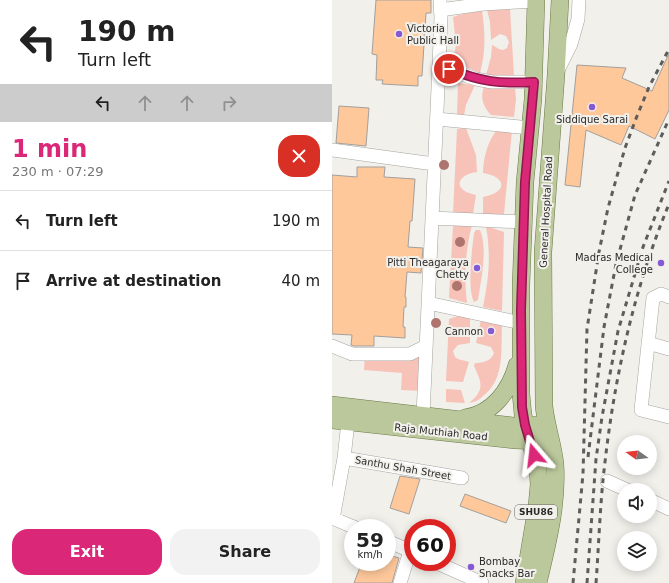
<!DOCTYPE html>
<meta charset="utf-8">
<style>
:root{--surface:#fff;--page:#f2f2f2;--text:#222;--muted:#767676;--line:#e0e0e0;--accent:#db2777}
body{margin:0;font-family:"DejaVu Sans",sans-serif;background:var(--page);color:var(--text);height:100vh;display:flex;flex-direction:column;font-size:15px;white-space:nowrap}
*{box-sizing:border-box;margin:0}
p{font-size:13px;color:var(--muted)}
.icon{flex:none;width:22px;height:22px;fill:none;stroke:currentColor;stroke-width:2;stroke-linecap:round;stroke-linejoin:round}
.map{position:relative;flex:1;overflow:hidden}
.drawer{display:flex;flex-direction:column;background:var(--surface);width:332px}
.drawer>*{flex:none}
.top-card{background:#fff;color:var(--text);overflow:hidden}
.needle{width:26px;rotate:284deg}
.buttons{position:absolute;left:285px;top:435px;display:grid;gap:8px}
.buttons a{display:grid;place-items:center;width:40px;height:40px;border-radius:50%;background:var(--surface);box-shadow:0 2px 10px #0003;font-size:20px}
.speed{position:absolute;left:12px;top:519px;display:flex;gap:8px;font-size:20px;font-weight:700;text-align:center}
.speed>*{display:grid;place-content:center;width:52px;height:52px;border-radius:50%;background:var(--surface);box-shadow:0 2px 10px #0003;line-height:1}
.speed small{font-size:10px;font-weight:400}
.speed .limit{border:6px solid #d22;background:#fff;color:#111}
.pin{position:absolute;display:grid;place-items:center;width:34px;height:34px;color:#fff;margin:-17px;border:2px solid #fff;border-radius:50%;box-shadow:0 1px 4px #0007}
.me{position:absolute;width:44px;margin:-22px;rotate:343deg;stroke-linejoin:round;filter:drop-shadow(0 0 3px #0008)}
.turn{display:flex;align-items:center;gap:14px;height:84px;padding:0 12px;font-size:18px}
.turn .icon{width:52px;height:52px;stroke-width:2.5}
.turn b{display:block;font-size:28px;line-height:34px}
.lanes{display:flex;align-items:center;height:38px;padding:0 12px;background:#0003;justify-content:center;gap:20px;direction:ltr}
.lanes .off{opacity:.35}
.round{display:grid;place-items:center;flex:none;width:42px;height:42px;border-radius:16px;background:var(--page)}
.head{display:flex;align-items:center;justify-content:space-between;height:68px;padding:0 12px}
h1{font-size:24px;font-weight:800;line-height:30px;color:var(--accent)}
.action{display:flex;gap:8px;margin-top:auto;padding:8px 12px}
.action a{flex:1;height:46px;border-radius:16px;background:var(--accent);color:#fff;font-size:16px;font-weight:800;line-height:46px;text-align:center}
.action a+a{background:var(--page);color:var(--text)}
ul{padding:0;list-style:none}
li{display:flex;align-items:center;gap:12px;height:60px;padding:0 12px;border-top:1px solid var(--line)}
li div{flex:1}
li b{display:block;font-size:15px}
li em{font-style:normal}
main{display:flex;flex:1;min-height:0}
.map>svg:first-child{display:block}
</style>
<main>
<section class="drawer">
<div class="top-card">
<div class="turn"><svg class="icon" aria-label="left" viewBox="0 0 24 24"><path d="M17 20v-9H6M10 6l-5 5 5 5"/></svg><div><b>190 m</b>Turn left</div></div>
<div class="lanes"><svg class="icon" aria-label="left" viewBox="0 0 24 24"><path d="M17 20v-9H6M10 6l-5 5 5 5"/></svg><svg class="icon off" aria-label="ahead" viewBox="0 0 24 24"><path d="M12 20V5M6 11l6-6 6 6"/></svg><svg class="icon off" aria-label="ahead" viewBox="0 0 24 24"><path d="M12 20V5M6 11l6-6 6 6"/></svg><svg class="icon off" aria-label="right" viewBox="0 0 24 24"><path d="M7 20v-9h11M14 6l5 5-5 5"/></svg></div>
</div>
<div class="head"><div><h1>1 min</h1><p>230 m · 07:29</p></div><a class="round" style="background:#d93025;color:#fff"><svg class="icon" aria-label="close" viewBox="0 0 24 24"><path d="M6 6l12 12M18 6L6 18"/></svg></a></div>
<ul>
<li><svg class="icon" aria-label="left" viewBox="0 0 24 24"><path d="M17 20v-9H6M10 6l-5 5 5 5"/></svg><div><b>Turn left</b></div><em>190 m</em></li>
<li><svg class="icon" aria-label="arrive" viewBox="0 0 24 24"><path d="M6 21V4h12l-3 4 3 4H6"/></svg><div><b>Arrive at destination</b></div><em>40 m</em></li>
</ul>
<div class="action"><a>Exit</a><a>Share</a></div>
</section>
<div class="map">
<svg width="337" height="583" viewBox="0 0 337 583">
<rect width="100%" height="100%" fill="#f2f0eb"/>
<path fill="#f7c2b8" d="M 178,9 L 182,76 L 154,75 L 159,57 L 160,45 C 164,46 166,50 171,50 L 175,48 L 177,42 L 174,36 L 168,34 L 159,40 L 158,22 L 155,10 Z
M 150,10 C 153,32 154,52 148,73 L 121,62 L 124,45 L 121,17 L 127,15 Z
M 126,83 L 143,85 L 134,105 L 132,115 L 125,115 Z
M 152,87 L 183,88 L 184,99 L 182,117 L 159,115 C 151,106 148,98 152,87 Z
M 134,128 L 144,155 L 145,172 C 123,175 121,191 144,195 L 141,214 L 121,213 L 125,129 Z
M 165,130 L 180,130 L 172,214 L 166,215 L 151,214 L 151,197 C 175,193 176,177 151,173 C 151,159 156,140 165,130 Z
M 125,225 L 140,225 C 133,252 132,276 135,303 L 117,298 L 121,226 Z
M 154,226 L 172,232 L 170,311 L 151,307 C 157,277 159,256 154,226 Z
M 144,230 L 148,230 C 156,249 149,280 146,300 L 142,302 C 135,289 140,249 142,233 Z
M 126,316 L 138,318 L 138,343 L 126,345 L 121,351 L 123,357 L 126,359 L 137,362 L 131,382 L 114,381 L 117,319 Z
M 149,320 L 170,324 C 169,349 173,380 151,396 C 147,400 143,402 137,403 C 153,390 150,383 142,366 L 143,363 C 151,363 159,361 162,353 L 159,347 L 144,343 Z
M 33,354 L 92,358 L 89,391 L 69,390 L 70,373 L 32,370 Z
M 114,389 L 129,390 L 133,403 L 114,402 Z"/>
<path fill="#ffc89b" stroke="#a39f9c" d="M 44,0 L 99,0 L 99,13 L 94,13 L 90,76 L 86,76 L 86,86 L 50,84 L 51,80 L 44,80 L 45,55 L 40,54 Z
M 337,53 L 337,110 L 323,139 L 297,126 L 289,145 L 254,130 L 248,187 L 233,185 L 245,65 L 294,68 L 290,78 L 320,91 Z
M 7,106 L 37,108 L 34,146 L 4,143 Z
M 25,167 L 53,167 L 52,177 L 83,179 L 80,221 L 78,221 L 76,247 L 91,248 L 89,273 L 75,272 L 73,297 L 74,297 L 74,307 L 72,307 L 71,327 L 73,327 L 73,338 L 42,336 L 42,346 L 22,346 L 19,345 L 20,335 L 0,334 L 0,175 L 25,177 Z
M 68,476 L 88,479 L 77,514 L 58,508 Z
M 133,494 L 179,511 L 174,523 L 128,506 Z
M 56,555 L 67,558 L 60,583 L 22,583 L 30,562 L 55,562 Z"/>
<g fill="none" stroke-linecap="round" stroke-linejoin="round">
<g stroke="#a5a4a0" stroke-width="14">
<path id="minor" d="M 108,10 L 151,4 L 204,1
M 107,66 L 144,79 L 160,82 L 202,82
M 226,70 L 239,44 L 246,19 L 247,0
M 105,119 L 198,128
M 0,150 L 102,164
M 100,218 L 191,222
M 337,297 L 329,294 L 321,298 L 309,410 L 337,417
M 96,303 L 189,323
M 316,343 L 337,349
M 0,346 L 20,354 L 78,354 L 94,346
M 91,415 L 106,88 L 109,17 L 108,0
M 12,458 L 130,478
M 275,481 L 295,490
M 318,500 L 337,509
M 0,518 L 24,528
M 1,519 L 12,458 L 16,422
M 55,541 L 81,552
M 103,562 L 150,583
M 68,583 L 78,551"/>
</g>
<g stroke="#6b7948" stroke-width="18">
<path id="major" d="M 0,405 L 181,426 L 205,425
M 133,418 C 161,414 178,390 185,365
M 0,420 L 183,440 L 209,441
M 192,583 L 205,506 L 207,484 L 206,470 L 191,415 L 189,394 L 189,285 L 193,182 L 201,99 L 204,0
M 206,583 C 215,545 226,503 223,464 C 221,444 214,426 212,406 L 211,252 L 224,75 L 228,0"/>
</g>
<use href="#minor" stroke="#fff" stroke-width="13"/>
<use href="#major" stroke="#bbc89b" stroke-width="17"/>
<path stroke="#5f5d5b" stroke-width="3" stroke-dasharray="5 5" stroke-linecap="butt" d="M 256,457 L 272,327 L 284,264 L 303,195 L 337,119
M 241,583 L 251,474 L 255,329 L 267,252 L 276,208 L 293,148 L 305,116 L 317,87 L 337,49
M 255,583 L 264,459 L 270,417 L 286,331 L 311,247 L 337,181
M 264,583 C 267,543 268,502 273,462 C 283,374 303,286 337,204"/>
</g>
<g fill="#ae746e">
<circle cx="112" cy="165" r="5"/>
<circle cx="128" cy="242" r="5"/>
<circle cx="125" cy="286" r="5"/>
<circle cx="104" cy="323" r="5"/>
</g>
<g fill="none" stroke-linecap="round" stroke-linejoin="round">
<g stroke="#8e194d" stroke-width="10">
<path id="route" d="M 117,69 C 150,82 167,84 202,82 L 193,182 L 189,310 L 190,407 L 193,425 L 202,455"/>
</g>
<use href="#route" stroke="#db2777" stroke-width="7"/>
</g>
<g fill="#8559d2" stroke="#f2f0eb" stroke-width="1.5">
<circle cx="67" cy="34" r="4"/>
<circle cx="260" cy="107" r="4"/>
<circle cx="329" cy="263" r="4"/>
<circle cx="145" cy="268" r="4"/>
<circle cx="159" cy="331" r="4"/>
<circle cx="139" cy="567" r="4"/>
</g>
<g text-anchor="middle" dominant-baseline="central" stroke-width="4" stroke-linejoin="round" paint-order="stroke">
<rect fill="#f2f0eb" stroke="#676563" stroke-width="1" x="183" y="505" width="42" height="14" rx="3"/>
<g font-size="9" font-weight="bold" fill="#2b2a29">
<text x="204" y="512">SHU86</text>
</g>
<g font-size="10" fill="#2b2a29" stroke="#f2f0eb" text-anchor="end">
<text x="75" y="28" text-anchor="start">Victoria<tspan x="75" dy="12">Public Hall</tspan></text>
<text x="260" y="119" text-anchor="middle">Siddique Sarai</text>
<text x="321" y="257">Madras Medical<tspan x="321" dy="12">College</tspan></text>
<text x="137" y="262">Pitti Theagaraya<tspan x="137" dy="12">Chetty</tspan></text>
<text x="151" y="331">Cannon</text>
<text x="147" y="561" text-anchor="start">Bombay<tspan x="147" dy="12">Snacks Bar</tspan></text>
</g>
<g font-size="10" fill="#2b2a29" stroke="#f2f0eb">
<text transform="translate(214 212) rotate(-87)">General Hospital Road</text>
<text transform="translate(109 432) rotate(6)">Raja Muthiah Road</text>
<text transform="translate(71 468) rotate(10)">Santhu Shah Street</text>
</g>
</g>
</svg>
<div class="buttons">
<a><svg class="needle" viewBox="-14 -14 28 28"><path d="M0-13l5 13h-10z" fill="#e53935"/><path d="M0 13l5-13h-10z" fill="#767676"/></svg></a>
<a><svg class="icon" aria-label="sound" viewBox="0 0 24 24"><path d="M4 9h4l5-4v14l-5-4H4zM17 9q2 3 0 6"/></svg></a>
<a><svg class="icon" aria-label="layers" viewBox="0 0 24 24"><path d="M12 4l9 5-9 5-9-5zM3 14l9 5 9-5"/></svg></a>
</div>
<div class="speed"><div>59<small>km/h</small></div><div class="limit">60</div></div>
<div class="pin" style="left:117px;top:69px;background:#d93025"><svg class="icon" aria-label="arrive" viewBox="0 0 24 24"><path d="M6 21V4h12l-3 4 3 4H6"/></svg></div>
<svg class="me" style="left:202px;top:455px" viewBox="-20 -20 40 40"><path d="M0-17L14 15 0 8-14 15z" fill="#db2777" stroke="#fff" stroke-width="4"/></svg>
</div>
</main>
